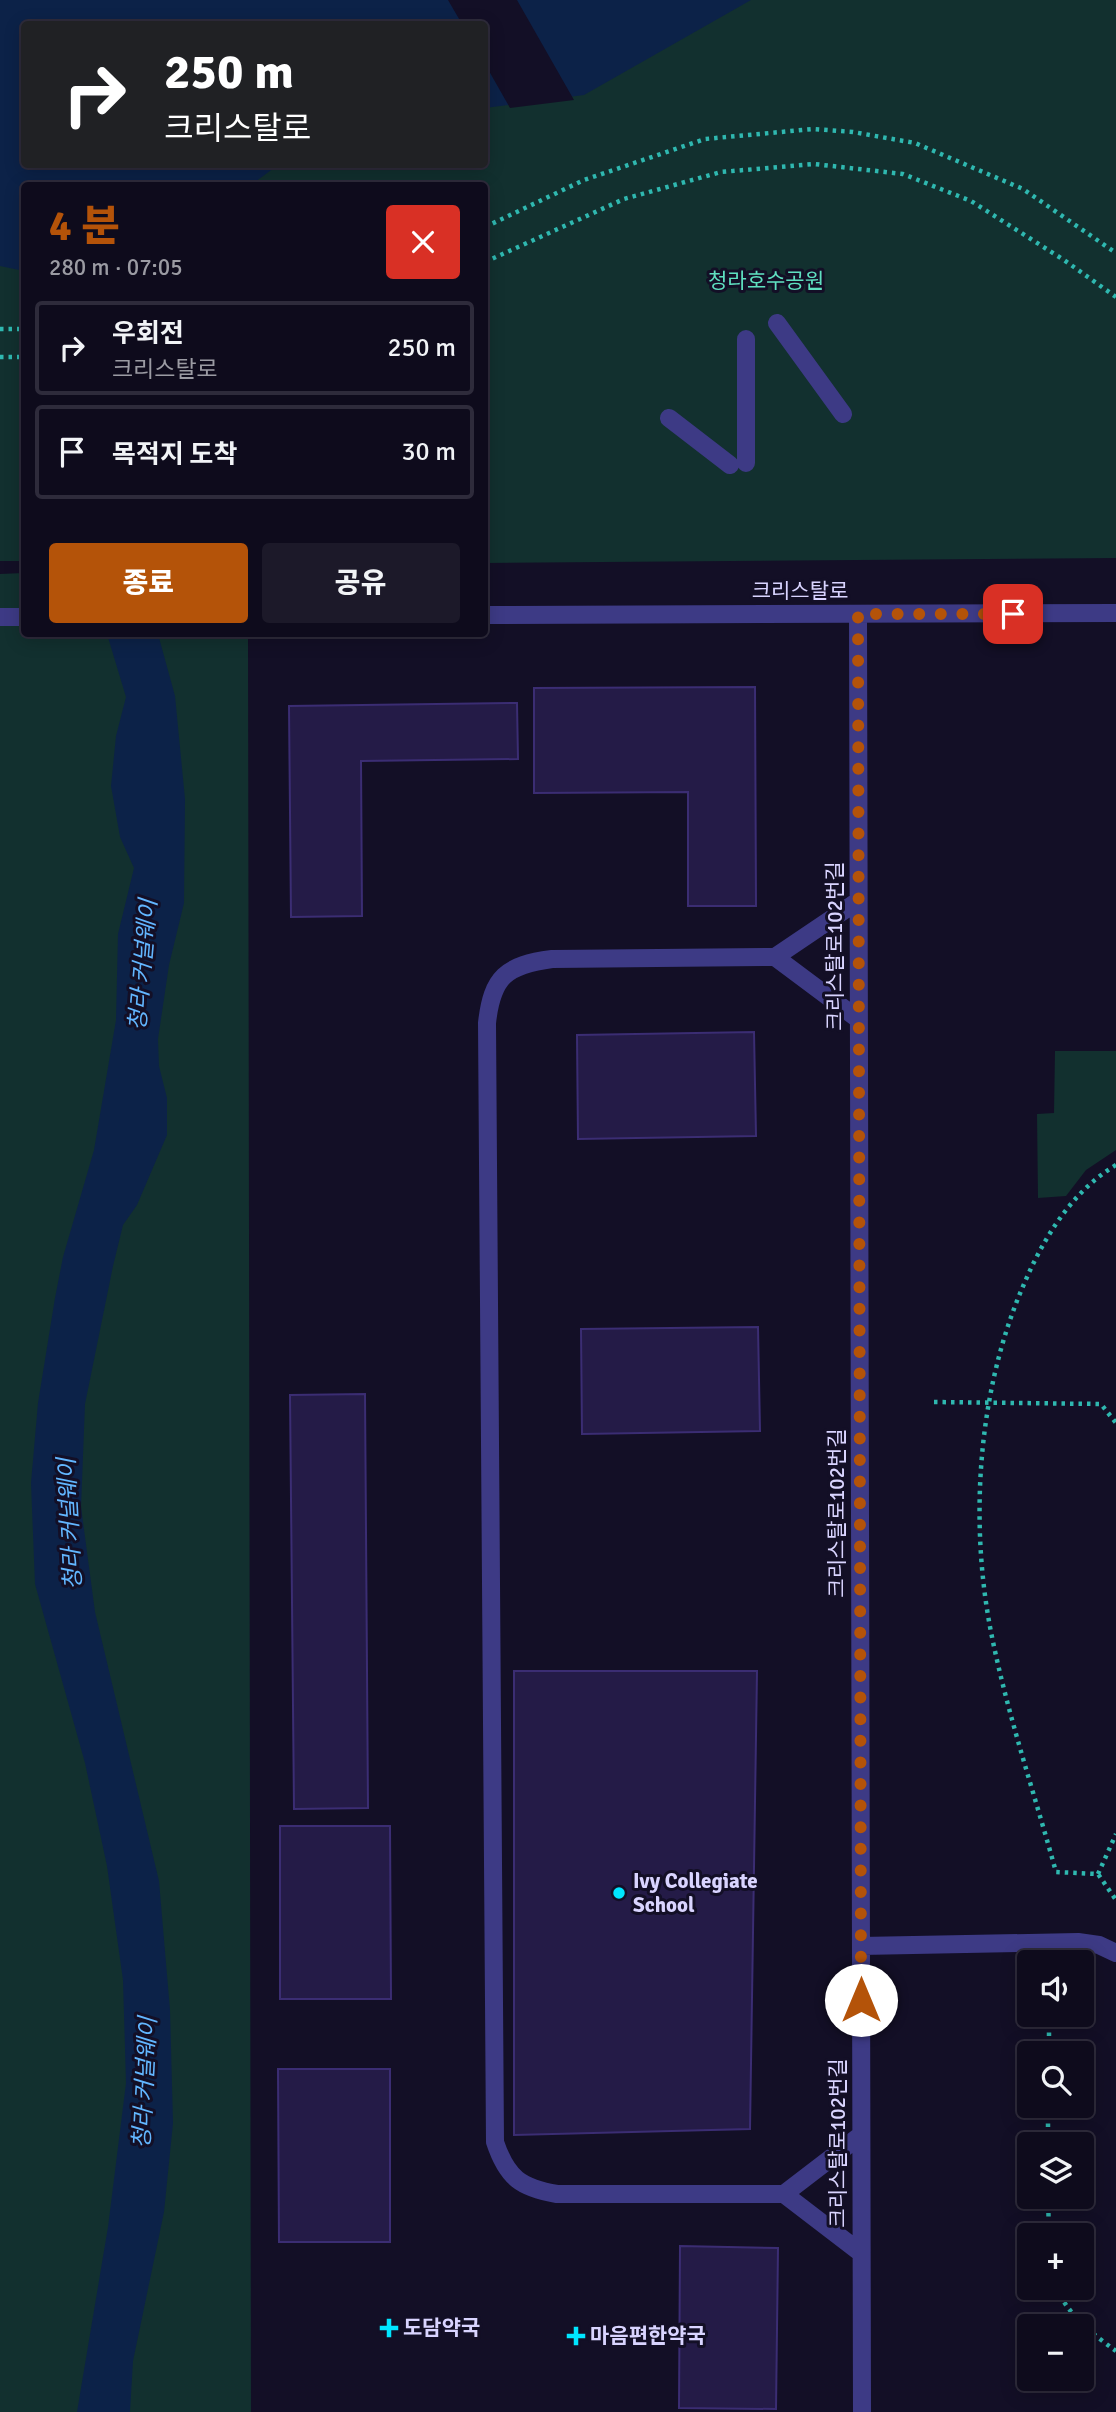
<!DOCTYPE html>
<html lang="ko">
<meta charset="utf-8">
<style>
:root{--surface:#0e0b1c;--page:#1c1929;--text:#f1f3f6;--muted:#9b9ba3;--line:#2e2b3b;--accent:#b45309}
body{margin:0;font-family:Signika,"Noto Sans KR",sans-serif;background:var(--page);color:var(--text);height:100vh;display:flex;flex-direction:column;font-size:26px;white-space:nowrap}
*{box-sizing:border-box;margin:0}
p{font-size:23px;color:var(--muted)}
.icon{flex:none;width:38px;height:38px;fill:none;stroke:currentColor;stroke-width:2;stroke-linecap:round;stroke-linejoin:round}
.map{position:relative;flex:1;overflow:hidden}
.sheet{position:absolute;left:21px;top:182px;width:467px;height:455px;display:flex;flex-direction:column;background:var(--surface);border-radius:7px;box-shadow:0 4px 18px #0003,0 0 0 2px var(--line)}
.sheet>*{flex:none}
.guide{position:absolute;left:21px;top:21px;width:467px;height:147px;border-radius:7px;box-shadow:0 4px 18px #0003,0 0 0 2px var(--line);background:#202124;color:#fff;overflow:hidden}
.controls{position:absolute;left:1017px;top:1950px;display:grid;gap:14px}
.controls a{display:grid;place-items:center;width:77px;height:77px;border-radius:7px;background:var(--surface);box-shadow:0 4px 18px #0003,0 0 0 2px var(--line);font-size:35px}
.pin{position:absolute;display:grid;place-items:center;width:60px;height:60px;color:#fff;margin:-30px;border-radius:14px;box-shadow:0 4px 10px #0006}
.me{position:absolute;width:77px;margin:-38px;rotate:0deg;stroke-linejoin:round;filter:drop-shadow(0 0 5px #0008)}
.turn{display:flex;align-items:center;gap:24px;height:147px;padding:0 28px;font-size:32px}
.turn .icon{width:91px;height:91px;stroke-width:2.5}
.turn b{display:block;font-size:49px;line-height:60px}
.round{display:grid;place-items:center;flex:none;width:74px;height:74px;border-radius:7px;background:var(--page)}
.head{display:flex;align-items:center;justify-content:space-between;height:119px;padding:0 28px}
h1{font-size:42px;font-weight:800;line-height:52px;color:var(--accent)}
.cta{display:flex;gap:14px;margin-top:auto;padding:14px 28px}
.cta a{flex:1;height:80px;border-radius:7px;background:var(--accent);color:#fff;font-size:28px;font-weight:800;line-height:80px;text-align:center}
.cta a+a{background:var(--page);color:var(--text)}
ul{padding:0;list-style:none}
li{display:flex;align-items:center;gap:21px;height:94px;margin:0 14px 10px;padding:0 14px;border:4px solid var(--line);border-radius:7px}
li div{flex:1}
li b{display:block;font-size:26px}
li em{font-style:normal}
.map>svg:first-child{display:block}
</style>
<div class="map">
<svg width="1116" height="2412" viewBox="0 0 1116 2412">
<rect width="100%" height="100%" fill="#130f26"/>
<path fill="#12302f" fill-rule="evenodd" d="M 0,0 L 1116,0 L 1116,558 L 485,563 L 485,186 L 24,186 L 24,561 L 0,561 ZM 24,24 L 485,24 L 485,164 L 24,164 Z
M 24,573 L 24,634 L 248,634 L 251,2412 L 0,2412 L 0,574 Z
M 1055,1051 L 1116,1051 L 1116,1150 L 1086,1170 L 1066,1196 L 1038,1198 L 1037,1114 L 1054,1113 Z"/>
<path fill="#0c2248" d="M 0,0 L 751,0 L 584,95 L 485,108 L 485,24 L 24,24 L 24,164 L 278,165 L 251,185 L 24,186 L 24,271 L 0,266 Z
M 107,634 L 158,634 L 175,696 L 185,799 L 184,903 L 169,965 L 158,1039 L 159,1066 L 167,1098 L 167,1135 L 137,1205 L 123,1225 L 113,1266 L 85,1404 L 81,1507 L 95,1612 L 159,1881 L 170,2010 L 173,2123 L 164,2212 L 133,2361 L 130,2412 L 77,2412 L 108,2227 L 126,2083 L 123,1980 L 107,1866 L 85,1763 L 35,1584 L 31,1483 L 38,1403 L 55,1298 L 63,1257 L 94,1150 L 116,1020 L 118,934 L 134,868 L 120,837 L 111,786 L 116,736 L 126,697 Z"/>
<path fill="#130f26" d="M 448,0 L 517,0 L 574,100 L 510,108 L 485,64 L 485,24 L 462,24 Z"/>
<path fill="#241b47" stroke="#3b2d73" stroke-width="2" d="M 755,687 L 756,906 L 688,906 L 688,792 L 534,793 L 534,688 Z
M 517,703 L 518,759 L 361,761 L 362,916 L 291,917 L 289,706 Z
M 754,1032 L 756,1136 L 578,1139 L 577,1035 Z
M 758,1327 L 760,1431 L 582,1434 L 581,1329 Z
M 365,1394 L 368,1808 L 294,1809 L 290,1395 Z
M 514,1671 L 757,1671 L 750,2129 L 514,2135 Z
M 280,1826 L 390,1826 L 391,1999 L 280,1999 Z
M 278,2069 L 390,2069 L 390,2242 L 279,2242 Z
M 680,2246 L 778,2248 L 776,2409 L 679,2408 Z"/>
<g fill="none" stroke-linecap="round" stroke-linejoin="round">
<path stroke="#2fb8b0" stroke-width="4.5" stroke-dasharray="3.5 5" stroke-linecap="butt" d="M 485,227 L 584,180 L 705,139 L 813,129 L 853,132 L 915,143 L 1023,189 L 1116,253
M 485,262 L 624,199 L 721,172 L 814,164 L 903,174 L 971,201 L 1064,260 L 1116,297
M 0,329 L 24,329
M 0,357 L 24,357
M 1116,1165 C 1072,1191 1043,1239 1024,1284 C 978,1389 969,1520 991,1632 C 1007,1713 1034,1792 1056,1872 L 1098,1874 L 1116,1900
M 934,1402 L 1101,1404 L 1116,1423
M 1098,1874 L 1116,1834
M 1049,2053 L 1049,2014
M 1048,2144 L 1048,2105
M 1048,2196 L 1049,2235
M 1057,2287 C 1065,2313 1095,2336 1116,2351"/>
<path stroke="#3d3a85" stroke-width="18" d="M 777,323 L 843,414
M 746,339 L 746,463
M 669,418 L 730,465
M 858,614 L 862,2412
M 485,615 L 1116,613
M 0,617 L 24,617
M 775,957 L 552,959 C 506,965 492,977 487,1023 L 495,2142 C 507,2178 521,2188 557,2194 L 784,2194
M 775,957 L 858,1019
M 775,957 L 858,901
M 861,1946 L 1078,1942 L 1099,1945 L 1116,1953
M 784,2194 L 861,2135
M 784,2194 L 861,2253"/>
</g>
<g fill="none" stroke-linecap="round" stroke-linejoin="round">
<path stroke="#b45309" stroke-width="12" stroke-dasharray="0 21.6" d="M 861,2000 L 858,614 L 1013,614"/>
</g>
<g fill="#00e5ff" stroke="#130f26" stroke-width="2.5">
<circle cx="619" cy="1893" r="7"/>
<path d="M385.5 2317.5h7v7h7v7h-7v7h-7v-7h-7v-7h7z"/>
<path d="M572.5 2325.5h7v7h7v7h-7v7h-7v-7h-7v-7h7z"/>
</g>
<g text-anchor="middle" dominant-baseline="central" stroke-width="6" stroke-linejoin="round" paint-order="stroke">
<g font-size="21" fill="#5fe0c0" stroke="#130f26">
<text x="766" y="281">청라호수공원</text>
</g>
<g font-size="21" fill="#d9d4ff" stroke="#130f26">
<text x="800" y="591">크리스탈로</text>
<text transform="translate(835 946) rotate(-90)">크리스탈로102번길</text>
<text transform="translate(837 1513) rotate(-90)">크리스탈로102번길</text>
<text transform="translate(838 2143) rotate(-90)">크리스탈로102번길</text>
</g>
<g font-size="21" font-weight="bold" fill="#d9d4ff" stroke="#130f26" text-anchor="start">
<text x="633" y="1881">Ivy Collegiate<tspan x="633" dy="24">School</tspan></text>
<text x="403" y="2328">도담약국</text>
<text x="590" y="2336">마음편한약국</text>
</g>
<g font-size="23" font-style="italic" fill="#62b6ff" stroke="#130f26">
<text transform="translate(143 965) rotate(-85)">청라 커널웨이</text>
<text transform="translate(70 1524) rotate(-93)">청라 커널웨이</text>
<text transform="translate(145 2083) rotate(-87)">청라 커널웨이</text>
</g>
</g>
</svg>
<div class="controls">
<a><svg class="icon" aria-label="sound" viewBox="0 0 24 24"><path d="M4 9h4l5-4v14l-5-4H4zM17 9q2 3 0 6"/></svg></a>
<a><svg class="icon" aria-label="search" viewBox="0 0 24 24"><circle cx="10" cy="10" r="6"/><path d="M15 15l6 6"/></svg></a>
<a><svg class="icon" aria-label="layers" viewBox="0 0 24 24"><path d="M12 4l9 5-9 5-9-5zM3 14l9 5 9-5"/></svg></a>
<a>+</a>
<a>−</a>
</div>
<div class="pin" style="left:1013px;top:614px;background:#d93025"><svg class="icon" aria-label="arrive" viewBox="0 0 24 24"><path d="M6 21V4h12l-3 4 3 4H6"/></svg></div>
<svg class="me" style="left:861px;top:2000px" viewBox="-20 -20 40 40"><circle r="19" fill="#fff"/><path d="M0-13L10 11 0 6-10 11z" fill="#b45309"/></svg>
<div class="guide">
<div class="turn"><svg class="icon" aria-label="right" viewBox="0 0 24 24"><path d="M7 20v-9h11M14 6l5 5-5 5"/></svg><div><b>250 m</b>크리스탈로</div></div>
</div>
<section class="sheet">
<div class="head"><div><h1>4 분</h1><p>280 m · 07:05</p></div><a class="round" style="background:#d93025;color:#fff"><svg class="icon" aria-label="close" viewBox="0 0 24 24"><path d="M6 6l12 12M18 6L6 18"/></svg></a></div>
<ul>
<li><svg class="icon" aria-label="right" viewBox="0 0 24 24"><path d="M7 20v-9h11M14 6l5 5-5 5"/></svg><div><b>우회전</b><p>크리스탈로</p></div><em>250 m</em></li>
<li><svg class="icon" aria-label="arrive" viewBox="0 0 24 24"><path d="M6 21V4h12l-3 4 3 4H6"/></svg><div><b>목적지 도착</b></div><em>30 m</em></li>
</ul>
<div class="cta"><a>종료</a><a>공유</a></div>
</section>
</div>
